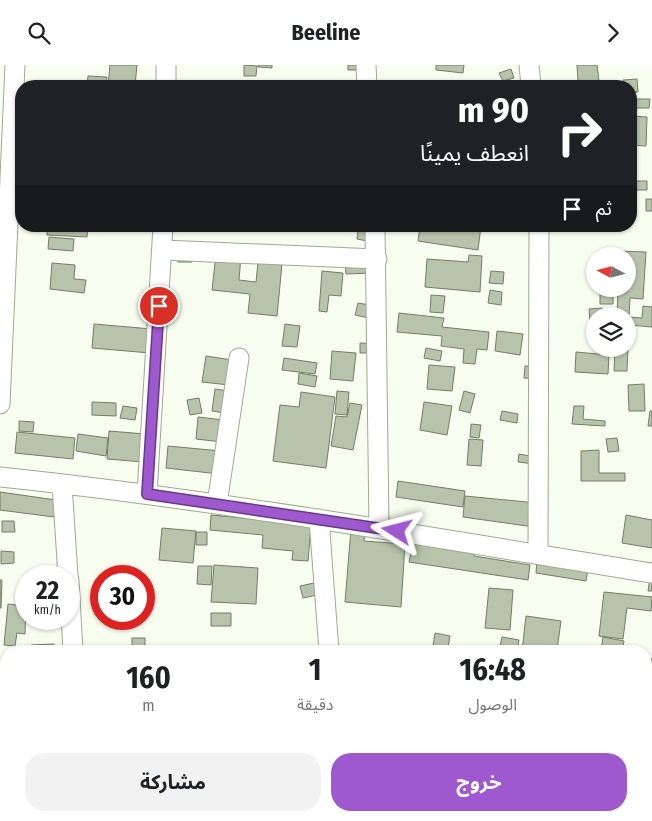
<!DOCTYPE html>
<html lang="ar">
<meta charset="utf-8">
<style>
:root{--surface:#fff;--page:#f2f2f2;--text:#202124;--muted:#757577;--accent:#9e59ce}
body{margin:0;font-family:"Fira Sans Condensed","Noto Sans Arabic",sans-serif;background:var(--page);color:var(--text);direction:rtl;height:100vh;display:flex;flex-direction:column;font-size:19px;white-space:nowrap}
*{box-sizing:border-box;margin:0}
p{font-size:16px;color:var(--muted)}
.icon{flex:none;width:28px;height:28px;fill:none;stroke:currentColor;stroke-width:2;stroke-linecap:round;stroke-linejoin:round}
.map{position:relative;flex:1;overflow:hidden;direction:ltr}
.sheet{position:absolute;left:0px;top:580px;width:652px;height:176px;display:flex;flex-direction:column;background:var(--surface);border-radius:20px 20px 0 0;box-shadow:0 1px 4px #0004;direction:rtl}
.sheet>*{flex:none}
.hud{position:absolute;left:15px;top:15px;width:622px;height:152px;border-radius:20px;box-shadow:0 1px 4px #0004;direction:rtl;background:#202124;color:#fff;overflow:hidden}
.needle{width:32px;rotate:277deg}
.controls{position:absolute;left:586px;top:182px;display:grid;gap:10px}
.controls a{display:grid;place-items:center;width:50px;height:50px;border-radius:50%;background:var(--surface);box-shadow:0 1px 4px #0004;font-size:25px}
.speed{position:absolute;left:15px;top:500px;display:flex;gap:10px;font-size:25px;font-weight:700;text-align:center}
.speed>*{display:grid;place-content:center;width:65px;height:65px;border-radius:50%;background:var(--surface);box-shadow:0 1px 4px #0004;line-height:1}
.speed small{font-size:12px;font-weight:400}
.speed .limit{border:8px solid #d22;background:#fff;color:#111}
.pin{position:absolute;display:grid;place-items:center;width:42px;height:42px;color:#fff;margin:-21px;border:2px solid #fff;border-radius:50%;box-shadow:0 1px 5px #0007}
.me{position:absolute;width:55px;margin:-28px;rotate:279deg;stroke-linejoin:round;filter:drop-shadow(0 0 4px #0008)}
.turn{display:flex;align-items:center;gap:18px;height:105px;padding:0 25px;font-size:22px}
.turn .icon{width:65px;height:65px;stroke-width:2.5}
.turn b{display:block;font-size:35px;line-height:42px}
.then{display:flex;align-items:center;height:48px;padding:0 25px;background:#0003;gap:10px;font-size:19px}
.eta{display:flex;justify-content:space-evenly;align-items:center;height:85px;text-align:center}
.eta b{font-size:30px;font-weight:700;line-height:35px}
.button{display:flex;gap:10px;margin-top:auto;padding:10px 25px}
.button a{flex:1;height:58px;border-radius:20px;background:var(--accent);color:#fff;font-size:20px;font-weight:700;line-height:58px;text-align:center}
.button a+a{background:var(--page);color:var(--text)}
header{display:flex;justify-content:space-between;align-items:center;height:65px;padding:0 25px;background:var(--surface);font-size:22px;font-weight:700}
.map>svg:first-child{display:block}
</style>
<header><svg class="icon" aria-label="forward" viewBox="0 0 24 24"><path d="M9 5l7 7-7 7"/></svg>Beeline<svg class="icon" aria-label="search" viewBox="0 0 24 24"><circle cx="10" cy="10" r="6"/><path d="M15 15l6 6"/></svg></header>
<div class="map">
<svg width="652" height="756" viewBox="0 0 652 756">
<rect width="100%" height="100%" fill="#f7feef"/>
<path fill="#b7c3ab" stroke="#727d67" d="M 110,0 L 137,0 L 135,21 L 108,21 Z
M 244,0 L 257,1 L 256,11 L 244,11 Z
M 258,0 L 272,0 L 272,3 L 258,2 Z
M 348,0 L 362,0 L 361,5 L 348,5 Z
M 436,0 L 464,0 L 463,8 L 436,5 Z
M 577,0 L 597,0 L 599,16 L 578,17 Z
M 511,4 L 514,13 L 503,16 L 499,8 Z
M 88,11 L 107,12 L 106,21 L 87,21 Z
M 637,14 L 638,27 L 631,27 L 631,21 L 624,21 L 623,15 Z
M 579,18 L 600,19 L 600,21 L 578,21 Z
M 631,34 L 650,34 L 649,43 L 631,43 Z
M 631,51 L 647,52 L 646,81 L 631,80 Z
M 636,116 L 647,116 L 647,125 L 635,125 Z
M 646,134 L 652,134 L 652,146 L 646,146 Z
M 47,161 L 88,161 L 87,172 L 47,170 Z
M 420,161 L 481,161 L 478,185 L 418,176 Z
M 358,165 L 374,168 L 372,177 L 357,174 Z
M 49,172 L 74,174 L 73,186 L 48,184 Z
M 618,186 L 646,187 L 643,234 L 630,233 L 629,252 L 642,253 L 643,241 L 652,242 L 652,262 L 629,260 L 627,306 L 614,306 L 615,284 L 628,284 L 628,251 L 617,251 L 618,227 L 626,228 L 628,224 L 628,191 L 618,191 Z
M 179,187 L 192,187 L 192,197 L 178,197 Z
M 216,189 L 241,191 L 239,215 L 256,217 L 258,197 L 282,199 L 277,251 L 248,248 L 250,229 L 212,225 Z
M 469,190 L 482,191 L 480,227 L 425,222 L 427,194 L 468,197 Z
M 369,192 L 370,208 L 346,209 L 345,194 Z
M 52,198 L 75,200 L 74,214 L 86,215 L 84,228 L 50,224 Z
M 322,206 L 343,208 L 341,231 L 329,230 L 327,247 L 319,246 Z
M 491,206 L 504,207 L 503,219 L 489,218 Z
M 490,225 L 502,227 L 501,240 L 488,238 Z
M 600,227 L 613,227 L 613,239 L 600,239 Z
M 431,230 L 445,231 L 443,248 L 430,247 Z
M 358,238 L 376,241 L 374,254 L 355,250 Z
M 602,243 L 603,251 L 595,251 L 595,256 L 590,256 L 589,244 Z
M 399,248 L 444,253 L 442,262 L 489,267 L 487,285 L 477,284 L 475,299 L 463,298 L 464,284 L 441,281 L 442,271 L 397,267 Z
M 94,259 L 152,264 L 150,288 L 92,283 Z
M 285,259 L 300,261 L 297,282 L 282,281 Z
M 497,266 L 523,269 L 520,290 L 495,286 Z
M 360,278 L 377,279 L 376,288 L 360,288 Z
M 426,283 L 442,286 L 440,296 L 424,293 Z
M 332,286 L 356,288 L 353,316 L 330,314 Z
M 576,287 L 609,290 L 608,309 L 575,307 Z
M 206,291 L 232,295 L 229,320 L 202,317 Z
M 284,293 L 317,298 L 315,309 L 282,305 Z
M 429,300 L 455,302 L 452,326 L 427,324 Z
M 525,301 L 542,302 L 541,314 L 524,313 Z
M 299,308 L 317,311 L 315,322 L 298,319 Z
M 644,319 L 645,346 L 629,346 L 628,320 Z
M 215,324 L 229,326 L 225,348 L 212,346 Z
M 337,326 L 349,327 L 347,350 L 335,349 Z
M 464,326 L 475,329 L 470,348 L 459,345 Z
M 301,327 L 335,332 L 326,403 L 273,396 L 280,340 L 299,342 Z
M 199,333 L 202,348 L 190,350 L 187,335 Z
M 92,337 L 116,338 L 116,351 L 92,350 Z
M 424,337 L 452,341 L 447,370 L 420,365 Z
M 350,338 L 362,340 L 353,385 L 331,381 L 336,351 L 347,352 Z
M 123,341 L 137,343 L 135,355 L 120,353 Z
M 574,341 L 584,341 L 583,354 L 605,356 L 605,361 L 572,359 Z
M 502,346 L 518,349 L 517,358 L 500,355 Z
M 650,346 L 652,346 L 652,361 L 648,361 Z
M 198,352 L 224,355 L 222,377 L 196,374 Z
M 19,356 L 34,357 L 33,367 L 19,366 Z
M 471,359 L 481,360 L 479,373 L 470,372 Z
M 109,366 L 145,369 L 143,397 L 107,394 Z
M 17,367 L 75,373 L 73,394 L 15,388 Z
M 78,369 L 108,373 L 106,391 L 76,386 Z
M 617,373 L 619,386 L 608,387 L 606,374 Z
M 469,374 L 483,375 L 481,401 L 467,400 Z
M 168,381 L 221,386 L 219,409 L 166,403 Z
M 599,385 L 599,408 L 625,408 L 625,416 L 581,416 L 581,386 Z
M 519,389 L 536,392 L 534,399 L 518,397 Z
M 398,416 L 465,426 L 463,442 L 396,432 Z
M 0,427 L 56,435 L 54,452 L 0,445 Z
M 465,431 L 537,438 L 534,462 L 463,452 Z
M 211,450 L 265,455 L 312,451 L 308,496 L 292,495 L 293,486 L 262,483 L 263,470 L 210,465 Z
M 626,450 L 652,455 L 652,483 L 622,478 Z
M 2,456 L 14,456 L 15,467 L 2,467 Z
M 162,463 L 196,466 L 193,498 L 159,495 Z
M 351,464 L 365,465 L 364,476 L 405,479 L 401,542 L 345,537 Z
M 196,467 L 207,467 L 207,480 L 196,480 Z
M 413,477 L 475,486 L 474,491 L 530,500 L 528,515 L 409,497 Z
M 1,486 L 14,487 L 14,498 L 1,499 Z
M 537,495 L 588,503 L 586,516 L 536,508 Z
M 214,500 L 258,503 L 256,539 L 211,537 Z
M 198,501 L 212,501 L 211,520 L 197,519 Z
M 650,513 L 652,514 L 652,526 L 648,526 Z
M 0,515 L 2,515 L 1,543 L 0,543 Z
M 314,518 L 317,530 L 303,533 L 300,521 Z
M 23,523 L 26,523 L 26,534 L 24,534 Z
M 489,523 L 513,525 L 510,565 L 485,563 Z
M 604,527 L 652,532 L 651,546 L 627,543 L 623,574 L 599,571 Z
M 8,539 L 26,541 L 25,569 L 17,568 L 15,581 L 4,580 Z
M 211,548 L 231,548 L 231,561 L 211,561 Z
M 526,551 L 561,556 L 557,585 L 522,586 Z
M 435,568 L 450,571 L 448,583 L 433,581 Z
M 502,572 L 519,575 L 517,586 L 499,586 Z
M 603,572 L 624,576 L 622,586 L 601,586 Z
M 132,573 L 145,573 L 145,586 L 132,586 Z
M 54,579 L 55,586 L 31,586 L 31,580 Z
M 478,583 L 492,584 L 491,586 L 478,586 Z
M 648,593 L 652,594 L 652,622 L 646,621 Z
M 646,744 L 652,745 L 652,756 L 645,756 Z
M 244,750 L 259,750 L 259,752 L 245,755 Z
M 584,750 L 597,750 L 597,753 L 584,753 Z"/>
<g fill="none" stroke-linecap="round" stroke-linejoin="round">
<g stroke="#9eaa92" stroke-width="21">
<path id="street" d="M 366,0 L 367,21
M 529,0 L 531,21
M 166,21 L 166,0
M 375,161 L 379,463
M 163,185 L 377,194
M 0,339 L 15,0
M 0,412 C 219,435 435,473 652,508
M 62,419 L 68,511
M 147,429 L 163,161
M 217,439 L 239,293
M 319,454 L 329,586
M 538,489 L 539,161
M 69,515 L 73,586
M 646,706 L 652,707
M 84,750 L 84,756
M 340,750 L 340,756
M 441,750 L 441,756"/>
</g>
<use href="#street" stroke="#fff" stroke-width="19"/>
</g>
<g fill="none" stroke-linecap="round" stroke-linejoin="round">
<g stroke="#673a86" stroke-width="12">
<path id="route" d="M 159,241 L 147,429 L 397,466"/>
</g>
<use href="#route" stroke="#9e59ce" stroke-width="9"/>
</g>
</svg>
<div class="controls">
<a><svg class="needle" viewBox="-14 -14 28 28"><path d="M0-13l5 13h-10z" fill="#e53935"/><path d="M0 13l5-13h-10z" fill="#757577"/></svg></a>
<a><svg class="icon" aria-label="layers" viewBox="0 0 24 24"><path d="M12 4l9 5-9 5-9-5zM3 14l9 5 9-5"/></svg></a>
</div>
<div class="speed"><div>22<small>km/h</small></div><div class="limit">30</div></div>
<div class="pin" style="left:159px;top:241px;background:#d93025"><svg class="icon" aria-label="arrive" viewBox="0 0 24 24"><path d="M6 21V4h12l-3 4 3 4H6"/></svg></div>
<svg class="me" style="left:397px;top:466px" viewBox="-20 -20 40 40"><path d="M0-17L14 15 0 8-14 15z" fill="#9e59ce" stroke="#fff" stroke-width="4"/></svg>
<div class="hud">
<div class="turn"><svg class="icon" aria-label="right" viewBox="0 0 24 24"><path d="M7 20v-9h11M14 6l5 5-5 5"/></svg><div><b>90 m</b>انعطف يمينًا</div></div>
<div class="then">ثم<svg class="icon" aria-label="arrive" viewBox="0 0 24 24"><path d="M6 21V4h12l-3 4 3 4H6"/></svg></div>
</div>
<section class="sheet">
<div class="eta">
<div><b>16:48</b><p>الوصول</p></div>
<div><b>1</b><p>دقيقة</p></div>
<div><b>160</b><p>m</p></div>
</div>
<div class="button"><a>خروج</a><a>مشاركة</a></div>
</section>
</div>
